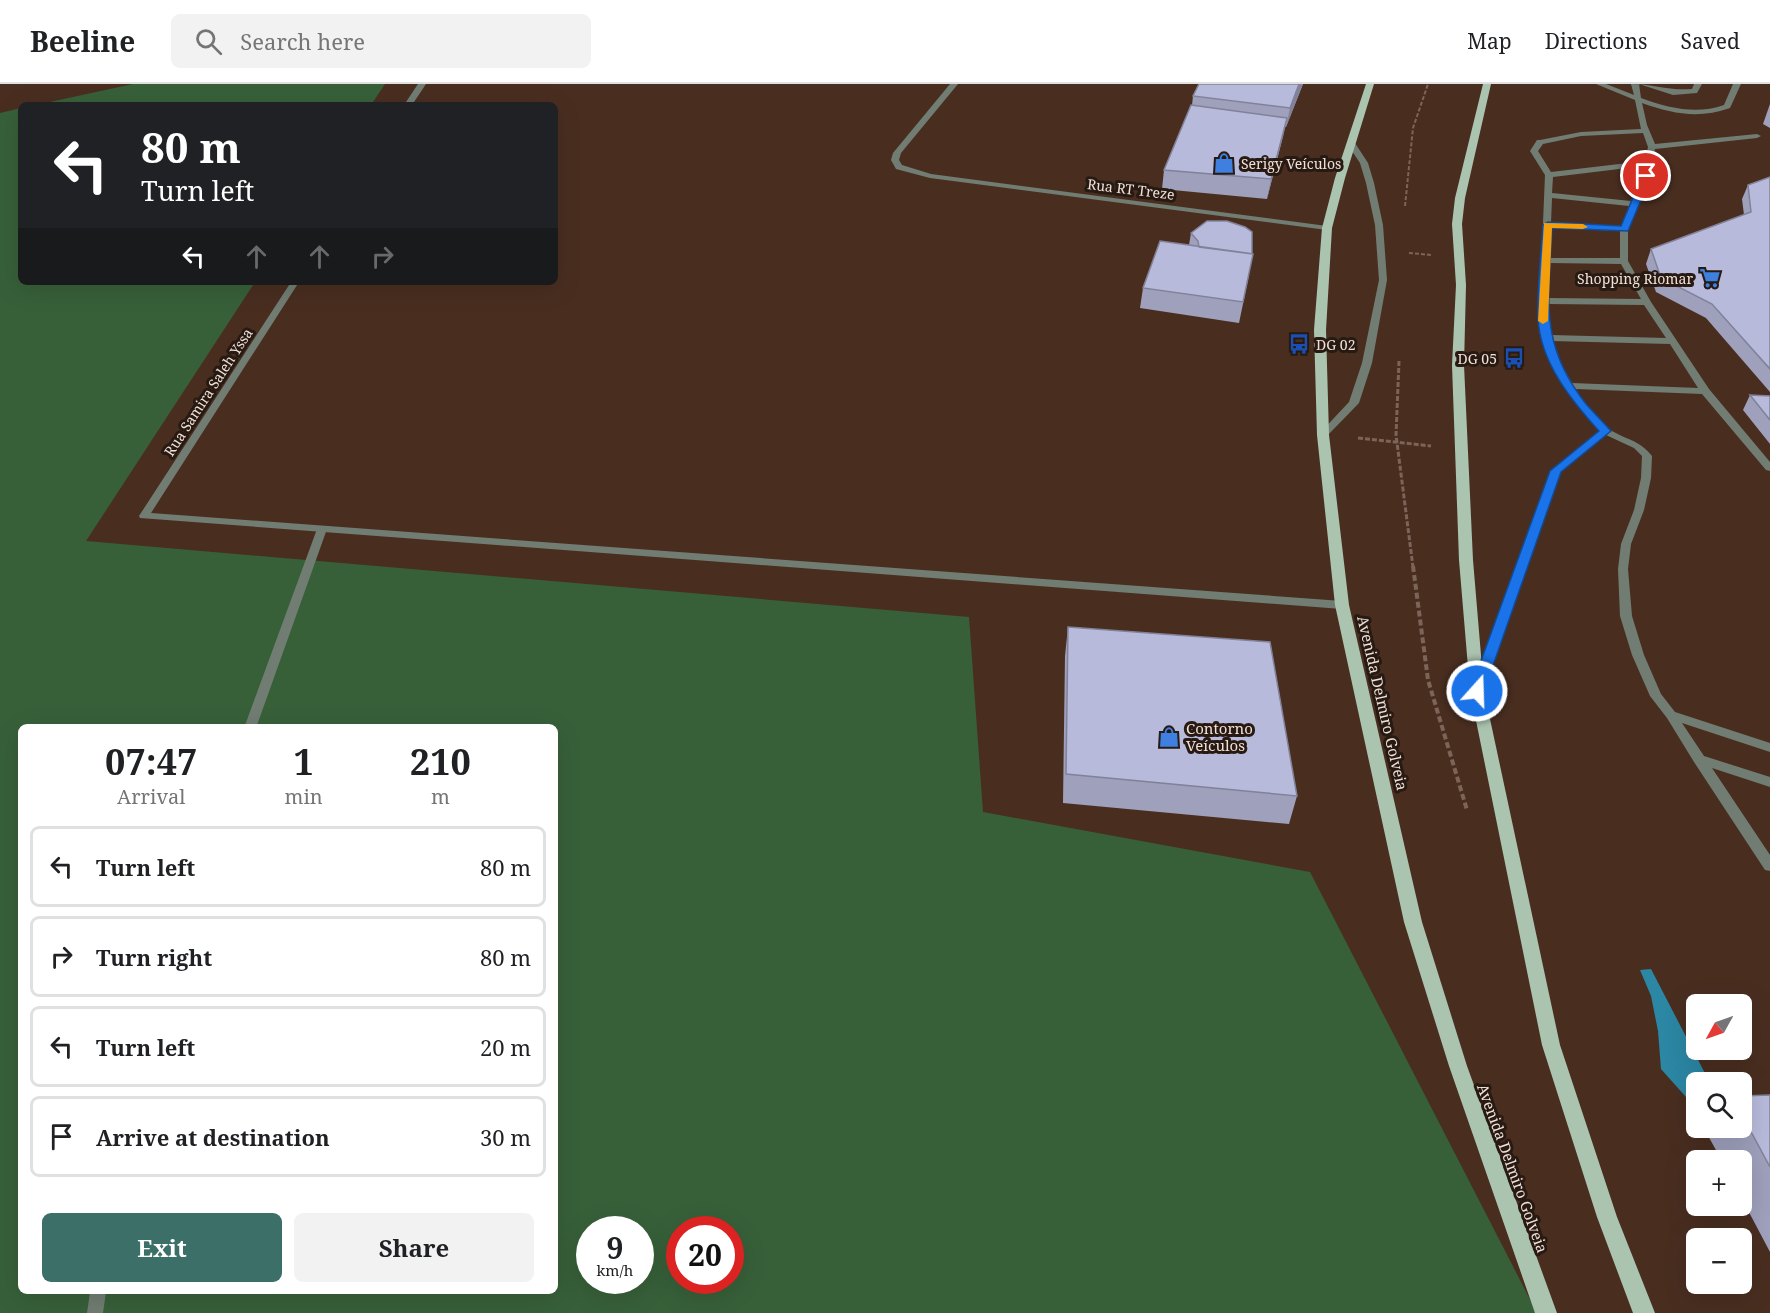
<!DOCTYPE html>
<meta charset="utf-8">
<style>
:root{--surface:#fff;--page:#f2f2f2;--text:#202124;--muted:#757577;--line:#e0e0e0;--accent:#3b6f67}
body{margin:0;font-family:"Noto Serif",serif;background:var(--page);color:var(--text);height:100vh;display:flex;flex-direction:column;font-size:22px;white-space:nowrap}
*{box-sizing:border-box;margin:0}
p{font-size:20px;color:var(--muted)}
.icon{flex:none;width:33px;height:33px;fill:none;stroke:currentColor;stroke-width:2;stroke-linecap:round;stroke-linejoin:round}
.map{position:relative;flex:1;overflow:hidden}
.details{position:absolute;left:18px;top:640px;width:540px;height:570px;display:flex;flex-direction:column;background:var(--surface);border-radius:9px;box-shadow:0 6px 24px #0002}
.details>*{flex:none}
.top-card{position:absolute;left:18px;top:18px;width:540px;height:183px;border-radius:9px;box-shadow:0 6px 24px #0002;background:#202124;color:#fff;overflow:hidden}
.needle{width:39px;rotate:230deg}
.tools{position:absolute;left:1686px;top:910px;display:grid;gap:12px}
.tools a{display:grid;place-items:center;width:66px;height:66px;border-radius:9px;background:var(--surface);box-shadow:0 6px 24px #0002;font-size:30px}
.speed{position:absolute;left:576px;top:1132px;display:flex;gap:12px;font-size:30px;font-weight:700;text-align:center}
.speed>*{display:grid;place-content:center;width:78px;height:78px;border-radius:50%;background:var(--surface);box-shadow:0 6px 24px #0002;line-height:1}
.speed small{font-size:15px;font-weight:400}
.speed .limit{border:9px solid #d22;background:#fff;color:#111}
.pin{position:absolute;display:grid;place-items:center;width:51px;height:51px;color:#fff;margin:-26px;border:3px solid #fff;border-radius:50%;box-shadow:0 2px 6px #0007}
.me{position:absolute;width:66px;margin:-33px;rotate:20deg;stroke-linejoin:round;filter:drop-shadow(0 0 4px #0008)}
.turn{display:flex;align-items:center;gap:21px;height:126px;padding:0 24px;font-size:27px}
.turn .icon{width:78px;height:78px;stroke-width:2.5}
.turn b{display:block;font-size:42px;line-height:51px}
.lanes{display:flex;align-items:center;height:57px;padding:0 24px;background:#0003;justify-content:center;gap:30px;direction:ltr}
.lanes .off{opacity:.35}
.eta{display:flex;justify-content:space-evenly;align-items:center;height:102px;text-align:center}
.eta b{font-size:36px;font-weight:700;line-height:42px}
.button{display:flex;gap:12px;margin-top:auto;padding:12px 24px}
.button a{flex:1;height:69px;border-radius:9px;background:var(--accent);color:#fff;font-size:24px;font-weight:700;line-height:69px;text-align:center}
.button a+a{background:var(--page);color:var(--text)}
ul{padding:0;list-style:none}
li{display:flex;align-items:center;gap:18px;height:81px;margin:0 12px 9px;padding:0 12px;border:3px solid var(--line);border-radius:9px}
li div{flex:1}
li b{display:block;font-size:22px}
li em{font-style:normal}
header{display:flex;align-items:center;gap:36px;box-sizing:border-box;height:84px;padding:0 30px;background:var(--surface);border-bottom:2px solid var(--line)}
header strong{font-size:28px}
nav{display:flex;gap:33px;margin-inline-start:auto;font-size:21px}
.search{width:420px;height:54px;background:var(--page);display:flex;align-items:center;gap:15px;box-sizing:border-box;padding:0 21px;border-radius:9px;color:var(--muted);font-size:22px}
.map>svg:first-child{display:block}
</style>
<header>
<strong>Beeline</strong>
<div class="search"><svg class="icon" aria-label="search" viewBox="0 0 24 24"><circle cx="10" cy="10" r="6"/><path d="M15 15l6 6"/></svg>Search here</div>
<nav><a>Map</a><a>Directions</a><a>Saved</a></nav>
</header>
<div class="map">
<svg width="1770" height="1229" viewBox="0 0 1770 1229">
<rect width="100%" height="100%" fill="#492e20"/>
<path fill="#376039" fill-rule="evenodd" d="M 133,0 L 385,0 L 371,21 L 36,21 Z
M 21,24 L 21,198 L 255,198 L 86,457 L 969,533 L 983,728 L 1310,788 L 1537,1229 L 0,1229 L 0,29 ZM 21,644 L 555,644 L 555,1208 L 21,1208 ZM 590,1146 L 640,1146 L 640,1197 L 590,1197 ZM 680,1146 L 730,1146 L 730,1197 L 680,1197 Z"/>
<path fill="#2b87a4" d="M 1651,885 L 1710,999 L 1696,999 L 1696,1013 L 1686,1013 L 1661,985 L 1658,947 L 1651,912 L 1640,886 Z"/>
<g fill="none" stroke-linecap="round" stroke-linejoin="round">
<path stroke="#7d6458" stroke-width="2" stroke-dasharray="4 2" stroke-linecap="butt" d="M 1405,122 L 1413,44 L 1428,0
M 1409,169 L 1432,171"/>
<path stroke="#7d6458" stroke-width="3" stroke-dasharray="5 2" stroke-linecap="butt" d="M 1399,277 L 1396,351 L 1413,483
M 1358,354 L 1431,362"/>
<path stroke="#7d6458" stroke-width="4" stroke-dasharray="6 3" stroke-linecap="butt" d="M 1413,482 L 1428,596 L 1467,726"/>
<path fill="#717d73" fill-rule="evenodd" d="M 1596,0 L 1606,0 L 1634,11 L 1631,0 C 1654,0 1669,7 1692,5 L 1694,0 L 1702,0 L 1697,9 L 1673,11 L 1639,0 L 1641,14 C 1669,24 1696,31 1724,21 L 1733,0 L 1741,0 L 1730,24 C 1699,35 1673,30 1642,19 L 1647,41 L 1655,60 L 1757,50 L 1761,52 L 1757,54 L 1655,65 L 1650,91 L 1628,145 L 1628,177 L 1651,218 L 1709,305 L 1770,378 L 1770,387 L 1766,386 L 1702,310 L 1576,305 C 1584,319 1596,336 1609,345 C 1625,356 1639,355 1652,372 L 1651,394 L 1644,426 L 1631,460 L 1628,485 L 1632,532 L 1644,571 L 1661,610 L 1675,628 L 1770,659 L 1770,668 L 1682,639 L 1704,672 L 1770,693 L 1770,703 L 1712,684 L 1770,771 L 1770,787 L 1765,786 L 1694,678 L 1667,634 L 1650,612 L 1632,571 L 1620,532 L 1618,485 L 1621,460 L 1634,426 L 1641,394 L 1642,372 L 1634,364 L 1606,351 L 1561,388 L 1484,606 L 1478,610 L 1472,606 L 1551,387 L 1599,347 C 1569,314 1546,278 1539,234 L 1545,91 L 1530,67 L 1537,56 L 1540,56 L 1581,48 L 1641,45 L 1635,16 ZM 1643,49 L 1648,63 L 1645,77 L 1551,88 L 1538,67 L 1543,60 L 1581,52 ZM 1644,82 L 1631,117 L 1552,109 L 1553,93 ZM 1552,114 L 1629,122 L 1621,142 L 1551,139 ZM 1551,144 L 1620,147 L 1620,174 L 1550,174 ZM 1550,179 L 1621,180 L 1641,215 L 1548,214 ZM 1548,220 L 1644,221 L 1666,254 L 1551,251 L 1547,234 ZM 1552,257 L 1670,260 L 1698,304 L 1572,299 L 1560,278 Z
M 1349,59 L 1355,59 L 1368,79 L 1374,99 L 1383,141 L 1387,196 L 1372,279 L 1359,319 L 1326,353 L 1320,353 L 1320,349 L 1349,318 L 1362,279 L 1379,196 L 1375,141 L 1366,99 L 1360,79 L 1348,61 Z
M 322,442 L 327,445 L 256,644 L 244,644 L 317,445 Z
M 90,1208 L 106,1208 L 103,1229 L 87,1229 Z"/>
<path fill="#717d73" fill-rule="evenodd" d="M 418,0 L 426,0 L 412,21 L 404,21 Z
M 950,0 L 958,0 L 901,69 L 899,76 L 902,81 L 931,90 L 1327,142 L 1331,144 L 1327,146 L 930,94 L 896,85 L 891,76 L 893,69 Z
M 291,198 L 299,198 L 151,429 L 1342,517 L 1348,521 L 1342,525 L 140,434 L 139,432 Z"/>
<path fill="#abc4b0" fill-rule="evenodd" d="M 1366,0 L 1374,0 L 1345,94 L 1332,144 L 1326,246 L 1329,351 L 1349,521 L 1422,838 L 1467,982 L 1557,1229 L 1535,1229 L 1449,982 L 1404,838 L 1335,521 L 1317,351 L 1314,246 L 1322,144 L 1335,94 Z
M 1483,0 L 1491,0 L 1465,114 L 1462,140 L 1466,201 L 1464,281 L 1473,476 L 1484,607 L 1560,961 L 1617,1133 L 1655,1229 L 1633,1229 L 1597,1133 L 1542,961 L 1470,607 L 1459,476 L 1452,281 L 1456,201 L 1452,140 L 1455,114 Z"/>
</g>
<path fill="#9ea0bc" d="M 1303,0 L 1286,43 L 1285,43 L 1267,115 L 1162,105 L 1164,86 L 1192,21 L 1193,12 Z
M 1770,20 L 1770,44 L 1763,40 Z
M 1770,93 L 1770,308 L 1706,234 L 1656,208 L 1646,180 L 1651,165 L 1744,131 L 1742,115 L 1748,101 Z
M 1191,149 L 1249,191 L 1239,239 L 1140,224 L 1143,204 L 1189,161 Z
M 1750,311 L 1770,312 L 1770,360 L 1743,326 Z
M 1068,543 L 1297,712 L 1289,740 L 1063,719 L 1065,572 Z
M 1770,1011 L 1770,1168 L 1742,1115 L 1742,1077 L 1722,1077 L 1706,1048 L 1709,1044 L 1742,1044 L 1742,1012 Z"/>
<path fill="#818299" d="M 1299,0 L 1303,0 L 1286,43 L 1290,24 Z
M 1287,34 L 1283,53 L 1267,115 L 1271,95 Z"/>
<path fill="#b8badb" stroke="#818299" stroke-width="1.5" d="M 1199,0 L 1299,0 L 1290,24 L 1193,12 Z
M 1191,21 L 1287,34 L 1271,95 L 1164,86 Z
M 1770,93 L 1770,285 L 1712,220 L 1661,194 L 1651,165 L 1751,128 L 1748,101 Z
M 1207,137 L 1227,137 L 1245,143 L 1252,148 L 1252,170 L 1199,163 L 1198,157 L 1191,149 Z
M 1160,157 L 1253,170 L 1243,218 L 1143,204 Z
M 1750,311 L 1770,312 L 1770,336 Z
M 1068,543 L 1270,558 L 1297,712 L 1066,690 Z
M 1770,1011 L 1770,1083 L 1742,1031 L 1742,1012 Z"/>
<path fill="#1a73e8" stroke="#114b97" stroke-width="1.5" d="M 1643,90 L 1651,92 L 1628,147 L 1552,144 C 1549,215 1538,259 1586,320 C 1594,329 1603,338 1611,347 L 1561,388 L 1484,607 L 1482,610 L 1472,610 L 1470,607 L 1550,387 L 1599,347 C 1571,316 1540,278 1538,234 C 1537,204 1541,172 1543,141 L 1548,138 L 1621,142 Z"/>
<path fill="#f59e0b" d="M 1544,139 L 1583,140 L 1588,143 L 1583,145 L 1552,144 L 1548,237 L 1543,240 L 1538,237 Z"/>
<defs>
<g id="shop-bare" transform="scale(1.62)"><path d="M-5-2.5h2.3a2.7 3.5 0 0 1 5.4 0H5L5.5 6h-11ZM-1.5-2.5h3a1.5 2.3 0 0 0-3 0Z" fill="#3f7fe0" stroke="#261a13" stroke-width="2.5" paint-order="stroke"/></g>
<g id="supermarket-bare" transform="scale(1.62)"><path d="M-6-5.5h2.5l.6 2H6L4.5 2H-2.5L-4.4-4H-6ZM-1.5 3.2a1.3 1.3 0 1 0 .1 0ZM3 3.2a1.3 1.3 0 1 0 .1 0Z" fill="#3f7fe0" stroke="#261a13" stroke-width="2.5" paint-order="stroke"/></g>
<g id="bus-bare" transform="scale(1.62)"><path d="M-5-6H5V4H4V6H2V4H-2V6H-4V4H-5ZM-3.5-4V0h7V-4ZM-3.5 1.2v1.5H-2V1.2ZM2 1.2v1.5H3.5V1.2Z" fill="#1a4fb4" stroke="#261a13" stroke-width="2.5" paint-order="stroke"/></g>
</defs>
<g fill-rule="evenodd">
<use href="#shop-bare" x="1224" y="79"/>
<use href="#supermarket-bare" x="1710" y="194"/>
<use href="#bus-bare" x="1299" y="260"/>
<use href="#bus-bare" x="1514" y="274"/>
<use href="#shop-bare" x="1169" y="653"/>
</g>
<g text-anchor="middle" dominant-baseline="central" stroke-width="6" stroke-linejoin="round" paint-order="stroke">
<g font-size="14" fill="#f2e0d7" stroke="#261a13" text-anchor="start">
<text x="1241" y="79">Serigy Veículos</text>
<text x="1693" y="194" text-anchor="end">Shopping Riomar</text>
<text x="1316" y="260">DG 02</text>
<text x="1497" y="274" text-anchor="end">DG 05</text>
</g>
<g font-size="14" fill="#f2e0d7" stroke="#261a13">
<text transform="translate(1131 105) rotate(7)">Rua RT Treze</text>
<text transform="translate(208 308) rotate(-57)">Rua Samira Saleh Yssa</text>
</g>
<g font-size="15" fill="#f2e0d7" stroke="#261a13">
<text transform="translate(1383 619) rotate(77)">Avenida Delmiro Golveia</text>
<text transform="translate(1513 1084) rotate(70)">Avenida Delmiro Golveia</text>
</g>
<g font-size="15" fill="#f2e0d7" stroke="#261a13" text-anchor="start">
<text x="1186" y="644">Contorno<tspan x="1186" dy="17">Veículos</tspan></text>
</g>
</g>
</svg>
<div class="tools">
<a><svg class="needle" viewBox="-14 -14 28 28"><path d="M0-13l5 13h-10z" fill="#e53935"/><path d="M0 13l5-13h-10z" fill="#757577"/></svg></a>
<a><svg class="icon" aria-label="search" viewBox="0 0 24 24"><circle cx="10" cy="10" r="6"/><path d="M15 15l6 6"/></svg></a>
<a>+</a>
<a>−</a>
</div>
<div class="speed"><div>9<small>km/h</small></div><div class="limit">20</div></div>
<div class="pin" style="left:1646px;top:92px;background:#d93025"><svg class="icon" aria-label="arrive" viewBox="0 0 24 24"><path d="M6 21V4h12l-3 4 3 4H6"/></svg></div>
<svg class="me" style="left:1477px;top:607px" viewBox="-20 -20 40 40"><circle r="17" fill="#1a73e8" stroke="#fff" stroke-width="3"/><path d="M0-11L8 9 0 5-8 9z" fill="#fff"/></svg>
<div class="top-card">
<div class="turn"><svg class="icon" aria-label="left" viewBox="0 0 24 24"><path d="M17 20v-9H6M10 6l-5 5 5 5"/></svg><div><b>80 m</b>Turn left</div></div>
<div class="lanes"><svg class="icon" aria-label="left" viewBox="0 0 24 24"><path d="M17 20v-9H6M10 6l-5 5 5 5"/></svg><svg class="icon off" aria-label="ahead" viewBox="0 0 24 24"><path d="M12 20V5M6 11l6-6 6 6"/></svg><svg class="icon off" aria-label="ahead" viewBox="0 0 24 24"><path d="M12 20V5M6 11l6-6 6 6"/></svg><svg class="icon off" aria-label="right" viewBox="0 0 24 24"><path d="M7 20v-9h11M14 6l5 5-5 5"/></svg></div>
</div>
<section class="details">
<div class="eta">
<div><b>07:47</b><p>Arrival</p></div>
<div><b>1</b><p>min</p></div>
<div><b>210</b><p>m</p></div>
</div>
<ul>
<li><svg class="icon" aria-label="left" viewBox="0 0 24 24"><path d="M17 20v-9H6M10 6l-5 5 5 5"/></svg><div><b>Turn left</b></div><em>80 m</em></li>
<li><svg class="icon" aria-label="right" viewBox="0 0 24 24"><path d="M7 20v-9h11M14 6l5 5-5 5"/></svg><div><b>Turn right</b></div><em>80 m</em></li>
<li><svg class="icon" aria-label="left" viewBox="0 0 24 24"><path d="M17 20v-9H6M10 6l-5 5 5 5"/></svg><div><b>Turn left</b></div><em>20 m</em></li>
<li><svg class="icon" aria-label="arrive" viewBox="0 0 24 24"><path d="M6 21V4h12l-3 4 3 4H6"/></svg><div><b>Arrive at destination</b></div><em>30 m</em></li>
</ul>
<div class="button"><a>Exit</a><a>Share</a></div>
</section>
</div>
